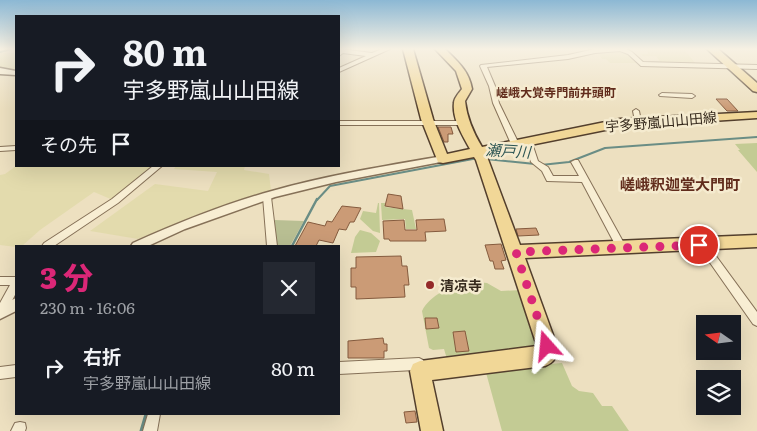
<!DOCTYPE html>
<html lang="ja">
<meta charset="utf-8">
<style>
:root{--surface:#171b24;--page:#242831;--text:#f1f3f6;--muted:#9ea1a6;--accent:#db2777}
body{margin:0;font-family:Literata,"Noto Sans JP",serif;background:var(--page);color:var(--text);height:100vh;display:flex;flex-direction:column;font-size:19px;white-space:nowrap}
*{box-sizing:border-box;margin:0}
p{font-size:16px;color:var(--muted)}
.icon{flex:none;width:28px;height:28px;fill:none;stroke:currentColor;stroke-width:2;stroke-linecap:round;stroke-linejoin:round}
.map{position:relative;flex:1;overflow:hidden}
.details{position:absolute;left:15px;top:245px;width:325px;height:170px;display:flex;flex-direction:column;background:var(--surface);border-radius:0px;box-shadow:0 5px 20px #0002}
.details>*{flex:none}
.hud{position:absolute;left:15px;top:15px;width:325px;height:152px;border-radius:0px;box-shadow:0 5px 20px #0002;background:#171b24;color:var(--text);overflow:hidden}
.needle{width:32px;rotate:284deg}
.controls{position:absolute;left:696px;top:315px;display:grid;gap:10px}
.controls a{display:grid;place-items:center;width:45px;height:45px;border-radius:0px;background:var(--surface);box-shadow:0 5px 20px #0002;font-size:25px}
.pin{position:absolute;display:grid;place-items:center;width:42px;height:42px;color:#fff;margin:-21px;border:2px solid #fff;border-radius:50%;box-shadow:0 1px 5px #0007}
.me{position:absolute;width:55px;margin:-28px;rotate:342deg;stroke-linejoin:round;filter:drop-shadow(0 0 4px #0008)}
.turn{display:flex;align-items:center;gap:18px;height:105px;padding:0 25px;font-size:22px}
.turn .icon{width:65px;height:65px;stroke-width:2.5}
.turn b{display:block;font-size:35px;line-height:42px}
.then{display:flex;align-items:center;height:48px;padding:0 25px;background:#0003;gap:10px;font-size:19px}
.round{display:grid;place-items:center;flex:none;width:52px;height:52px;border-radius:0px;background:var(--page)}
.overview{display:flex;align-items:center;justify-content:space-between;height:85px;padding:0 25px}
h1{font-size:30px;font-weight:800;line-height:38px;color:var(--accent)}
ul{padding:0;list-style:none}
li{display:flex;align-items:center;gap:15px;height:75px;padding:0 25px}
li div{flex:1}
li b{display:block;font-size:19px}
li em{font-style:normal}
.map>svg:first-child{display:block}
</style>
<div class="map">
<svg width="757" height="431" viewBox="0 0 757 431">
<rect width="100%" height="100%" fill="#ede0c0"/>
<path fill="#e3dbad" d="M 648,49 L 684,49 L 696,64 L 661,63 L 656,56 L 643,56 L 641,54 L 648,54 Z
M 619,51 L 634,58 L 638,63 L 610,63 L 606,59 L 602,59 L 598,52 Z
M 0,53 L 16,53 L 16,71 L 0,69 Z
M 16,166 L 155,166 L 113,200 L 94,192 L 40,230 L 22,246 L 16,247 L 0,245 L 0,175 L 5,174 Z
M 176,166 L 245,166 L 244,170 L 269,174 L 271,191 L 207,211 L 138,239 L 90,231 L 155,184 L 208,191 L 217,172 L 174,169 Z"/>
<path fill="#c3cb94" d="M 757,143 L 757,172 L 738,150 L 740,150 L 735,144 Z
M 378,203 L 379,203 L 380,233 L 373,231 L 360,219 L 363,211 L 376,213 Z
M 381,203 L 385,203 L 385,207 L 412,210 L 416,229 L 406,229 L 405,219 L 382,220 Z
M 360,230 L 371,233 L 380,241 L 376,252 L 351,253 L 355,237 Z
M 468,281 L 487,283 L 501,291 L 522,290 L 538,348 L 447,359 L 444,349 L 433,350 L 429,348 L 422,311 C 430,295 451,286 468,281 Z
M 562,363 L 572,386 L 579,391 L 593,393 L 602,406 L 612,406 L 629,431 L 502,431 L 485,369 Z"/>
<path fill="#b9bf93" d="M 274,220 L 304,221 L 290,246 L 275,246 Z"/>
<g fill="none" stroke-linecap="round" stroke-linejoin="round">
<path stroke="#6a8d85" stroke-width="2" d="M 0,52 L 11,49
M 486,159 L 535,164
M 541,165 L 569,162 L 605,148 L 757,137
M 317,200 L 330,186 L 478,158"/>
<path stroke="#6a8d85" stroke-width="2.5" d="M 292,246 L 317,199"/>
<path stroke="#6a8d85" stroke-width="3" d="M 141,431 L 146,414"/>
</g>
<path fill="#cb9b76" stroke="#855b3e" d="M 716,99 L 727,99 L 738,111 L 727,111 Z
M 438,127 L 451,127 L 453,134 L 448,134 L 448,142 L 444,142 Z
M 388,194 L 401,196 L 403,209 L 385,206 Z
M 342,206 L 361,208 L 354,222 L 350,222 L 346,230 L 339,229 L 333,243 L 319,240 L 316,246 L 295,246 L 308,222 L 325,226 L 327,221 L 332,222 Z
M 444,219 L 446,231 L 425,232 L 426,241 L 390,241 L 389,239 L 384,239 L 383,221 L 404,220 L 405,230 L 417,230 L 416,220 Z
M 536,228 L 539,235 L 518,236 L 516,229 Z
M 501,244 L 506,260 L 501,261 L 504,269 L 495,269 L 493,261 L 490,261 L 485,245 Z
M 401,256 L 402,266 L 407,266 L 409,285 L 404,285 L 405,297 L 356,299 L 356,287 L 351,287 L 351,268 L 356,268 L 356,257 Z
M 425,318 L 437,318 L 439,328 L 426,329 Z
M 465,331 L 469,351 L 456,352 L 453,332 Z
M 383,338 L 384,344 L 387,344 L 387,351 L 384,351 L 384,358 L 348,358 L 348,341 Z
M 415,411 L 417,422 L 406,423 L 404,412 Z"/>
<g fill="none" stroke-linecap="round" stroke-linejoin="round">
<g stroke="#867158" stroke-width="2">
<path id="minor" d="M 341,49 L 372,53 L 382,49 L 390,49 L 339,72 L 339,68 L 366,56 L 343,53 L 339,56 L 339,50 Z
M 595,49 L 626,49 L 632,52 L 643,62 L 757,65 L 757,69 L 641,66 L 628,54 L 620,51 L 595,53 L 568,59 L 487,67 L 495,86 L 499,103 L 519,144 L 515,146 L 512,146 L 493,103 L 489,86 L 480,66 L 481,65 L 568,55 Z
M 662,93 L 692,94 L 695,96 L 692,98 L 660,96 L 659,95 Z
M 636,109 L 639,111 L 641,121 L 638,123 L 635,121 L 633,111 Z
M 339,121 L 464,121 L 467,123 L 464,125 L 339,125 Z
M 525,140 L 531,140 L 538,161 L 548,167 L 553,176 L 579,176 L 571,162 L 575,160 L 578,160 L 626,247 L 624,250 L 618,250 L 582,182 L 547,181 L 542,171 L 531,162 L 524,142 Z
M 16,146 L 16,150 L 0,151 L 0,147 Z
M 153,166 L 162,166 L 118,203 L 54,246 L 42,246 L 44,243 L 112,199 Z
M 267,194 L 271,197 L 277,246 L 267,246 L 263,197 Z
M 702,240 L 705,241 L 757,312 L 757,326 L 753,324 L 699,247 L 697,244 L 699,241 Z
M 0,277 L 16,277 L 16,293 L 4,316 L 0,318 L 0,303 L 10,285 L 0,285 Z
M 419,358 L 423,360 L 426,368 L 424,372 L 420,374 L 416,372 L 415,370 L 339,374 L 339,362 Z
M 16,365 L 16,377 L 0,379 L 0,367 Z
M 148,414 L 160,414 L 157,431 L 143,431 Z
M 20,422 L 25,423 L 26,428 L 25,431 L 11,431 L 15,423 Z"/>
</g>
<g stroke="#867158" stroke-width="3">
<path id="tertiary" d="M 443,156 L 446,157 L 448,159 L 446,161 L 336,182 L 275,197 L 185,229 L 148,246 L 131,246 L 133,243 C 178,223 224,204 272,191 C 328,175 386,166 443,156 Z
M 16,298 L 16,311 L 0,319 L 0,306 Z"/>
</g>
<g stroke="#67523b" stroke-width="3">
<path id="secondary" d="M 0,68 L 16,71 L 16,75 L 0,74 Z"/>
</g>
<g stroke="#533f2d" stroke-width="3">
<path id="primary" d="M 403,49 L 413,49 L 433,119 L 447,154 L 470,149 C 463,136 452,119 454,103 C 454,98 459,93 462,89 L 456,71 L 435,49 L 445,49 C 458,62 469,71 472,89 L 465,101 C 467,118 473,132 482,147 L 620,119 L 757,112 L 757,118 L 620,127 L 486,154 L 520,245 L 757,235 L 757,247 L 525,258 L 557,346 C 557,357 555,362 545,366 L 432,380 L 443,431 L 421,431 L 410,371 L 413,364 L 420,361 L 537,346 L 476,160 L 474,157 L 443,163 L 438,162 L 421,119 Z
M 707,49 L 718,49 L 757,83 L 757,92 L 753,91 Z"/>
</g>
<use href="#minor" fill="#f8eed3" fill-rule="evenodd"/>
<use href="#tertiary" fill="#f8eed3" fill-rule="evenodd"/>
<use href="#secondary" fill="#f8eed3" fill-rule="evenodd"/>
<use href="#primary" fill="#f1d797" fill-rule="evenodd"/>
</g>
<linearGradient id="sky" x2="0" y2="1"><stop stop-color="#8cb8d4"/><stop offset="0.45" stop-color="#f7f1e3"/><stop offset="1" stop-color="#f7f1e3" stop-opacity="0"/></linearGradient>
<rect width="757" height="109" fill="url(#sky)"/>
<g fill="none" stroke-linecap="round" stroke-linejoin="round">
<path stroke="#db2777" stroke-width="9" stroke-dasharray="0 16.2" d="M 547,346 L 516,252 L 699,245"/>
</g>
<circle fill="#942a29" stroke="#f5ebcf" stroke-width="2" cx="430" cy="285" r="5"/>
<g text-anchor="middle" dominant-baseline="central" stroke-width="5" stroke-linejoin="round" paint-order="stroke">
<g font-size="12" font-weight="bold" fill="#612c1c" stroke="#f5ebcf">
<text x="556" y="92">嵯峨大覚寺門前井頭町</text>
</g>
<g font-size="14" fill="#35291c" stroke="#f5ebcf">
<text transform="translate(661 121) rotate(-5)">宇多野嵐山山田線</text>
</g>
<g font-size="14" font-weight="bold" fill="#35291c" stroke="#f5ebcf" text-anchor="start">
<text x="440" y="285">清凉寺</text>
</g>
<g font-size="15" font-style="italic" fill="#2c5553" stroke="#f5ebcf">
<text transform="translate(508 150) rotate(3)">瀬戸川</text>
</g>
<g font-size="15" font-weight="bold" fill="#612c1c" stroke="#f5ebcf">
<text x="680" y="183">嵯峨釈迦堂大門町</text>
</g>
</g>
</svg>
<div class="controls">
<a><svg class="needle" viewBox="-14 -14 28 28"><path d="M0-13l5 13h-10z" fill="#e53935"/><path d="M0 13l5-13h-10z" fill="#9ea1a6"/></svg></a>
<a><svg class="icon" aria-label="layers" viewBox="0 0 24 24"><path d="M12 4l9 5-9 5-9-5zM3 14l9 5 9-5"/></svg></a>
</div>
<div class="pin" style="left:699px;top:245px;background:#d93025"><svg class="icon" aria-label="arrive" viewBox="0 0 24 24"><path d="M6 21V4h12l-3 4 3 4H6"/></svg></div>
<svg class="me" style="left:547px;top:346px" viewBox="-20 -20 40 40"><path d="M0-17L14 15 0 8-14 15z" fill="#db2777" stroke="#fff" stroke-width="4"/></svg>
<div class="hud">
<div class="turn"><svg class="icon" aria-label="right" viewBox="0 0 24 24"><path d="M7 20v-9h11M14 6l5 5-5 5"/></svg><div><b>80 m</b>宇多野嵐山山田線</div></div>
<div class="then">その先<svg class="icon" aria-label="arrive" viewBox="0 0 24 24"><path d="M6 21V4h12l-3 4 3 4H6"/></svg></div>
</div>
<section class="details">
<div class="overview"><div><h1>3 分</h1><p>230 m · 16:06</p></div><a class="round"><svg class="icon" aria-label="close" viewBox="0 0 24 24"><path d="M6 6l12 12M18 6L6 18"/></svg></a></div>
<ul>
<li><svg class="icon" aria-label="right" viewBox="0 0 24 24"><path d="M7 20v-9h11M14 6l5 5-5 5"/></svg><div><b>右折</b><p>宇多野嵐山山田線</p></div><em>80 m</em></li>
</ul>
</section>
</div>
